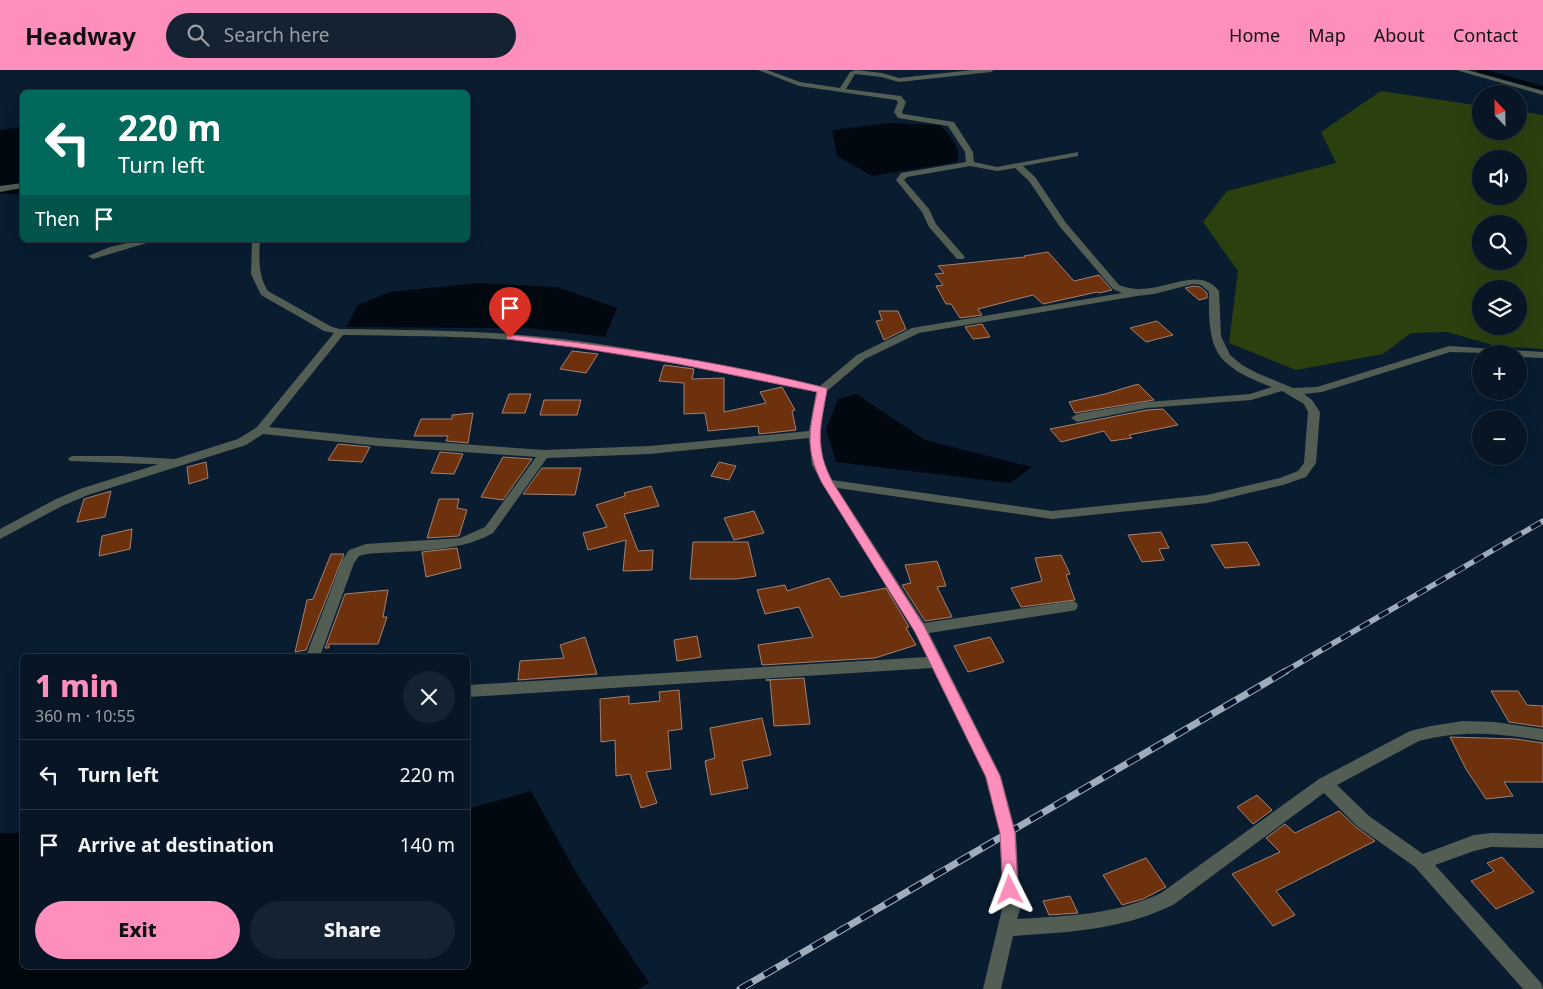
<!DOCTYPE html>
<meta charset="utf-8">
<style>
:root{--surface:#071524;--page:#152231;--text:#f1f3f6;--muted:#989fa6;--line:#283441;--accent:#fe8ebc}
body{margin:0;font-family:"Noto Sans",sans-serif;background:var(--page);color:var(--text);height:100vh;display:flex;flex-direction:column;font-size:19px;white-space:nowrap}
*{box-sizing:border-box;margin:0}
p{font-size:16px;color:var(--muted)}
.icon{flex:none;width:28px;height:28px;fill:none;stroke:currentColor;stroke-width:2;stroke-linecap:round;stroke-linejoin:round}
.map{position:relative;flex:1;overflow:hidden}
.panel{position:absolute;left:20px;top:584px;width:450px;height:315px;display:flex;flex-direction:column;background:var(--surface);border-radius:8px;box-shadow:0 5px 20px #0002,0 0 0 1px var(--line)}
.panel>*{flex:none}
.banner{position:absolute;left:20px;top:20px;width:450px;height:152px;border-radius:8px;box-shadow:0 5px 20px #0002,0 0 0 1px var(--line);background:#00695c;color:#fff;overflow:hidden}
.needle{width:32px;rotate:338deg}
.controls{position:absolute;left:1472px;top:15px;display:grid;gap:10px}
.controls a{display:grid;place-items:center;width:55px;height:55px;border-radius:50%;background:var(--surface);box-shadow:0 5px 20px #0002,0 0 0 1px var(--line);font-size:25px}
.pin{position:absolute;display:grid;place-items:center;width:42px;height:42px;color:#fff;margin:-51px -21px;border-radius:50% 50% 50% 0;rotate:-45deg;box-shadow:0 0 5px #0007}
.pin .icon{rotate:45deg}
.me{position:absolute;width:55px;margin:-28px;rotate:357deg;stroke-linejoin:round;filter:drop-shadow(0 0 4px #0008)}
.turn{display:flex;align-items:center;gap:18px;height:105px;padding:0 15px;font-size:22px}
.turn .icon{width:65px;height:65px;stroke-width:2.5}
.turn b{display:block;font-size:35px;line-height:42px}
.then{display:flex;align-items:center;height:48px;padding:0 15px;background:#0003;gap:10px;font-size:19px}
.round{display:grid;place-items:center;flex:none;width:52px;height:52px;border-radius:26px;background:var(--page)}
.head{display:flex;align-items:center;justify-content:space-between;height:85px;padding:0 15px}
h1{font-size:30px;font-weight:800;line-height:38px;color:var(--accent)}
.cta{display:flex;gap:10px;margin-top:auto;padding:10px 15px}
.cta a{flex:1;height:58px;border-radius:30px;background:var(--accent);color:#111;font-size:20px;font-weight:800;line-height:58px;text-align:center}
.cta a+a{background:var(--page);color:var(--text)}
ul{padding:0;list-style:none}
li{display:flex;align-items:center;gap:15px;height:70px;padding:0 15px;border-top:1px solid var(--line)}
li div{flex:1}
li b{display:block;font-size:19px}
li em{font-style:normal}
header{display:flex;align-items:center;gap:30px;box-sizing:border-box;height:70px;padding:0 25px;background:var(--accent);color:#111}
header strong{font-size:24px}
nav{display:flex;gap:28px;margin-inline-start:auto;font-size:18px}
.search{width:350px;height:45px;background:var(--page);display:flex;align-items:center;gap:12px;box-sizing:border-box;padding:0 18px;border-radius:28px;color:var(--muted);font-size:19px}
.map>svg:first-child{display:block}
</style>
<header>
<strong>Headway</strong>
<div class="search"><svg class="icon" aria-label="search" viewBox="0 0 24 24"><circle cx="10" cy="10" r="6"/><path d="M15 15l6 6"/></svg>Search here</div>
<nav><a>Home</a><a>Map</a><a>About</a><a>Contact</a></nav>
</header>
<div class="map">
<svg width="1543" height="919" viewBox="0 0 1543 919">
<rect width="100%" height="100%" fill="#091c30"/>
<path fill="#2b400f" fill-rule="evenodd" d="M 1381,21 L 1481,36 L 1481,61 L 1519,61 L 1519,41 L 1543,45 L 1543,279 L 1496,276 L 1447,262 L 1411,263 L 1383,284 L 1296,300 L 1229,273 L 1238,201 L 1203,152 L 1227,121 L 1336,93 L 1321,62 ZM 1481,89 L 1519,89 L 1519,126 L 1481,126 ZM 1481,154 L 1519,154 L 1519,191 L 1481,191 ZM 1481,219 L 1519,219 L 1519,256 L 1481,256 Z"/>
<path fill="#01080f" d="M 888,53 L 940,55 C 949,65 962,77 957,92 L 872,106 L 837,86 L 832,60 Z
M 22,57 L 22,125 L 0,123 L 0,60 Z
M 477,213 L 557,217 L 617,238 L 605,267 L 529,258 L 346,257 L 358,235 L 390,222 Z
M 856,324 L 925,370 L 1032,397 L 1010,413 L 836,392 L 826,359 L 838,329 Z
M 531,721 L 578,806 L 649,913 L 638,919 L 0,919 L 0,763 L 22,763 L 22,896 L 468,896 L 468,739 Z"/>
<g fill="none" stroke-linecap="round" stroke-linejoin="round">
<path stroke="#01080f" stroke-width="4" d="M 1478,0 L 1543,18"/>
</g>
<path fill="#6e310d" stroke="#a38272" d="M 1048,182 L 1074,211 L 1099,205 L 1112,220 L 1099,223 L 1097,222 L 1043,234 L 1033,225 L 978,239 L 982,245 L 960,248 L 951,234 L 946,234 L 936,216 L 943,215 L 935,204 L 944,203 L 938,196 L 1025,187 L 1024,186 Z
M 1193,216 L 1200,217 L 1207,223 L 1207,228 L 1199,230 L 1185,218 Z
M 879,241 L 898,241 L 906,259 L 884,270 L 876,251 L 882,250 Z
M 1157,251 L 1173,265 L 1146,272 L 1130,258 Z
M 982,254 L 990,267 L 973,269 L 965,257 Z
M 572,281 L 598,284 L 586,303 L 560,299 Z
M 664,295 L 694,299 L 692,309 L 724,308 L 724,342 L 766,333 L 760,322 L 782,317 L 795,340 L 792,341 L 796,360 L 759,364 L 758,356 L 708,361 L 705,343 L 684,344 L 684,313 L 659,311 Z
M 1138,314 L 1154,330 L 1075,343 L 1069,332 L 1105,324 Z
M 509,324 L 531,324 L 525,343 L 502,343 Z
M 544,330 L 581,330 L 577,345 L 540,345 Z
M 1163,339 L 1178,355 L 1129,365 L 1132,368 L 1111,371 L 1104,361 L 1061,372 L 1050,359 L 1147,340 Z
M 473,343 L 468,373 L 446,371 L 448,366 L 414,366 L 421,349 L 452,349 L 452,345 Z
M 338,374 L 370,377 L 362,392 L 328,390 Z
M 440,382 L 463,384 L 454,404 L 431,403 Z
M 503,387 L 532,389 L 503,430 L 481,427 Z
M 206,392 L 208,408 L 189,414 L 187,397 Z
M 719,392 L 736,396 L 729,410 L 711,406 Z
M 542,398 L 581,398 L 575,425 L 523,424 Z
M 651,416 L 659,436 L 624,444 L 638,481 L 653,480 L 652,500 L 623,501 L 626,470 L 588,480 L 583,463 L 607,457 L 596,435 L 625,426 L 624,423 Z
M 111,421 L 105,447 L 77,452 L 84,429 Z
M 439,429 L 459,429 L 457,438 L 467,440 L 459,466 L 427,468 Z
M 754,441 L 764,463 L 734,470 L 724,448 Z
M 132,459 L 130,479 L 99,486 L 102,466 Z
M 1161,462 L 1169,478 L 1159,479 L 1164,490 L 1142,492 L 1128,465 Z
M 693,472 L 748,472 L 756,506 L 736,509 L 690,509 Z
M 1247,472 L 1260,495 L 1225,498 L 1211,475 Z
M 457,478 L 461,498 L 426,507 L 422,482 Z
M 331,484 L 344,484 L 306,580 L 295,582 L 307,530 L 313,529 Z
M 1061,485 L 1070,504 L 1066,505 L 1075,530 L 1021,537 L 1011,518 L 1042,511 L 1035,488 Z
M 937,491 L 946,516 L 937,517 L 952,547 L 925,551 L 902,515 L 911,513 L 905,495 Z
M 829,508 L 841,527 L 886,518 L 909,557 L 906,558 L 916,575 L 875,588 L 762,595 L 758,575 L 813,567 L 799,537 L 765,544 L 757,520 L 785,515 L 787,521 Z
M 388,520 L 383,547 L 387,547 L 378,574 L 329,574 L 329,578 L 325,578 L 345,524 Z
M 697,566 L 701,587 L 677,591 L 674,570 Z
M 585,567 L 597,604 L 518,610 L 520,591 L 564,588 L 560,575 Z
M 990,567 L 1004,592 L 968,602 L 954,576 Z
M 804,608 L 810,654 L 774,656 L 770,610 L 766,610 Z
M 679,620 L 682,659 L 668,661 L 671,699 L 646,702 L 657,733 L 641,738 L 630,704 L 616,706 L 615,670 L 601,672 L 600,629 L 629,626 L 629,634 L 660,631 L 659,622 Z
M 1491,621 L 1518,621 L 1527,635 L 1543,636 L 1543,657 L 1509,652 Z
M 762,648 L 771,685 L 742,691 L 748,718 L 711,725 L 705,691 L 715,688 L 710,658 Z
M 1450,667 L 1516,669 L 1543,673 L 1543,712 L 1504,712 L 1513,726 L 1486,729 L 1466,699 Z
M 1257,725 L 1272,740 L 1253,754 L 1237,737 Z
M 1339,741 L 1356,757 L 1375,771 L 1276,821 L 1295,845 L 1273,856 L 1232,804 L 1280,782 L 1266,768 L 1285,754 L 1295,763 Z
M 1502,787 L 1534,822 L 1496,839 L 1471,811 L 1494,801 L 1487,793 Z
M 1146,788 L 1166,817 L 1143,829 L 1122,835 L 1103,805 Z
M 1070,826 L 1078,843 L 1049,845 L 1043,831 Z"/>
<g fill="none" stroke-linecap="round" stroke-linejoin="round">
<path fill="#525e54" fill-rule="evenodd" d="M 73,386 L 120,386 L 175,389 L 180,392 L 175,395 L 70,391 L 68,389 L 70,387 Z"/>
<path fill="#525e54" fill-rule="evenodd" d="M 758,0 L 767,0 L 800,12 L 840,18 L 850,2 L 856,0 L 882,3 L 899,8 L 972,0 L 994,0 L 991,2 L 899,12 L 881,7 L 855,4 L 846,19 L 901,26 L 906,32 L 902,42 L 903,44 L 954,52 L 973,82 L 974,92 L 997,97 L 1078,82 L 1078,86 L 1023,96 L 1035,107 L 1066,153 L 1119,215 C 1157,231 1195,191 1219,221 L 1221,266 L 1230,285 L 1242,295 L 1257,303 L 1293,318 L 1317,317 L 1449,276 L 1543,282 L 1543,288 L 1519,287 L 1519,284 L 1450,282 L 1322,322 L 1304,324 L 1312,330 L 1320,342 L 1316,393 L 1306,407 L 1283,415 L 1207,433 L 1052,449 L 837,418 L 924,553 L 1071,531 L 1076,532 L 1078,536 L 1076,540 L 1071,541 L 929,563 L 1001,706 L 1016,763 L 1020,839 L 1017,849 C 1067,846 1115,845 1161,823 L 1319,709 L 1410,661 L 1431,656 L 1463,651 L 1495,652 L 1543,659 L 1543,671 C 1501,663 1460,660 1419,671 L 1337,715 L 1369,746 L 1423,784 L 1474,765 L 1491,763 L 1543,764 L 1543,778 L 1491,777 L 1474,781 L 1435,795 L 1541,913 L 1543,919 L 1523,919 L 1415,797 L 1357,756 L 1324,723 L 1173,835 C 1120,860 1071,862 1013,866 L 1001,919 L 983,919 L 1002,839 L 1000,763 L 985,706 L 932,598 L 468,627 L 468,615 L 927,587 L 914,561 L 812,395 L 809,368 L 650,384 L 547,388 L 493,463 C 456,484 409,480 367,484 L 359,486 L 354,493 L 320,586 L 306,586 L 342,491 L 349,480 L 366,474 L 460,468 L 485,457 L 536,387 L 378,376 L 263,364 L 246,375 L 88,425 L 62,436 L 0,469 L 0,459 L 54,430 L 80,419 L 238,369 L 257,357 L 334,263 L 324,261 L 261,225 L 251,204 L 252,170 L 260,170 C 259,188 258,206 268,221 L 332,257 L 340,259 C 404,260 469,260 533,266 C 630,275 725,297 820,316 L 857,285 L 912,258 L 1122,223 L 1113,219 L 1060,157 L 1029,111 L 1015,98 L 997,101 L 970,96 L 907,107 L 904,110 L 929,139 L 936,154 L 965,187 L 963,189 L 957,189 L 929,157 L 922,142 L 896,110 L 901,103 L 966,92 L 965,82 L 948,56 L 898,48 L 894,42 L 898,32 L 896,30 L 799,16 ZM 1193,214 L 1201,215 L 1209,222 C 1208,282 1215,295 1272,317 L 1250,324 L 1147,332 L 1077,344 L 1071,348 L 1077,352 L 1147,338 L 1251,330 L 1282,321 L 1304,334 L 1308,342 L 1304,393 L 1298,401 L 1280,408 L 1207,425 L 1052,441 L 832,410 L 824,395 L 820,364 L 827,321 L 865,289 L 919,263 L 1137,226 L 1154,224 ZM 343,265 C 407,266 472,266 536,272 C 631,283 723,303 816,322 L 809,361 L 650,376 L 544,380 L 378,368 L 269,357 Z
M 22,113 L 22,118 L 0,122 L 0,116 Z
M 141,170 L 157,170 L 93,189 L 88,186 L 110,177 Z"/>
<path fill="#525e54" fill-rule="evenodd" d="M 1456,0 L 1467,0 L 1543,21 L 1543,25 Z"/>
<g stroke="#9eacbc" stroke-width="5.5">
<path id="rail-far1" d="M 1284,602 L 1543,451"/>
</g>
<g stroke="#9eacbc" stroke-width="7">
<path id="rail" d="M 740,919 L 1286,601"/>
</g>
<use href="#rail-far1" stroke="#021226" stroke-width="4" stroke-dasharray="11" stroke-linecap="butt"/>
<use href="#rail" stroke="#021226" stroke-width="5" stroke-dasharray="14" stroke-linecap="butt"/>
</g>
<path fill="#fe8ebc" stroke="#a55c7a" d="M 510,265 C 616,276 723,292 826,318 L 827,320 C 820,358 814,377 833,413 L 924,556 L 1000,706 L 1015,763 L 1018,820 L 1016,825 L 1010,827 L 1005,825 L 1003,820 L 1000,763 L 986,707 L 915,562 L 822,413 C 804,378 810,359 817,322 L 679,294 L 580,278 L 507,269 L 507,266 Z"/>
</svg>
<div class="controls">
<a><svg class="needle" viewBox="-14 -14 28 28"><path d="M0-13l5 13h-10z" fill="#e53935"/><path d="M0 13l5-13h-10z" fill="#989fa6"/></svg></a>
<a><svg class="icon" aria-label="sound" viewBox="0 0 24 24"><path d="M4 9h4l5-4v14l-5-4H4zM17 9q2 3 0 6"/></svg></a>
<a><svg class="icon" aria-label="search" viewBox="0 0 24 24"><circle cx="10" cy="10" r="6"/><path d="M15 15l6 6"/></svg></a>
<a><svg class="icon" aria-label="layers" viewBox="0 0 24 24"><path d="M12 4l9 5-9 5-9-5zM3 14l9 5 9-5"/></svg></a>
<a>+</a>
<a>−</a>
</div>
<div class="pin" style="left:510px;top:268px;background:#d93025"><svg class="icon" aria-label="arrive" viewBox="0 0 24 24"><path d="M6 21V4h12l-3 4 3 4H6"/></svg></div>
<svg class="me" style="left:1010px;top:820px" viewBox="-20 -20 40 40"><path d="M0-17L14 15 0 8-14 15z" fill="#fe8ebc" stroke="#fff" stroke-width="4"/></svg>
<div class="banner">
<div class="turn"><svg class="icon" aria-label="left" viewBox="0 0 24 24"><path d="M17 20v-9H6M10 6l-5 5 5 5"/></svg><div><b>220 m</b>Turn left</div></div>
<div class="then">Then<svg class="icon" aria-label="arrive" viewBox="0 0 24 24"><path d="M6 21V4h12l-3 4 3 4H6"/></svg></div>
</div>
<section class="panel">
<div class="head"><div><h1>1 min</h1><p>360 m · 10:55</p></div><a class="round"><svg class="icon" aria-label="close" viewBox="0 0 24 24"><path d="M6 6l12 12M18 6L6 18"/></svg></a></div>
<ul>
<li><svg class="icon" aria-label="left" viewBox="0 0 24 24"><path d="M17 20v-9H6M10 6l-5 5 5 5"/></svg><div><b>Turn left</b></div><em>220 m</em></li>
<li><svg class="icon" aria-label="arrive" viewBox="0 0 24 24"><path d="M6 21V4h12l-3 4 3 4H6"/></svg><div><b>Arrive at destination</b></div><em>140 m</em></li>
</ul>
<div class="cta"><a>Exit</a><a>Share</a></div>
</section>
</div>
